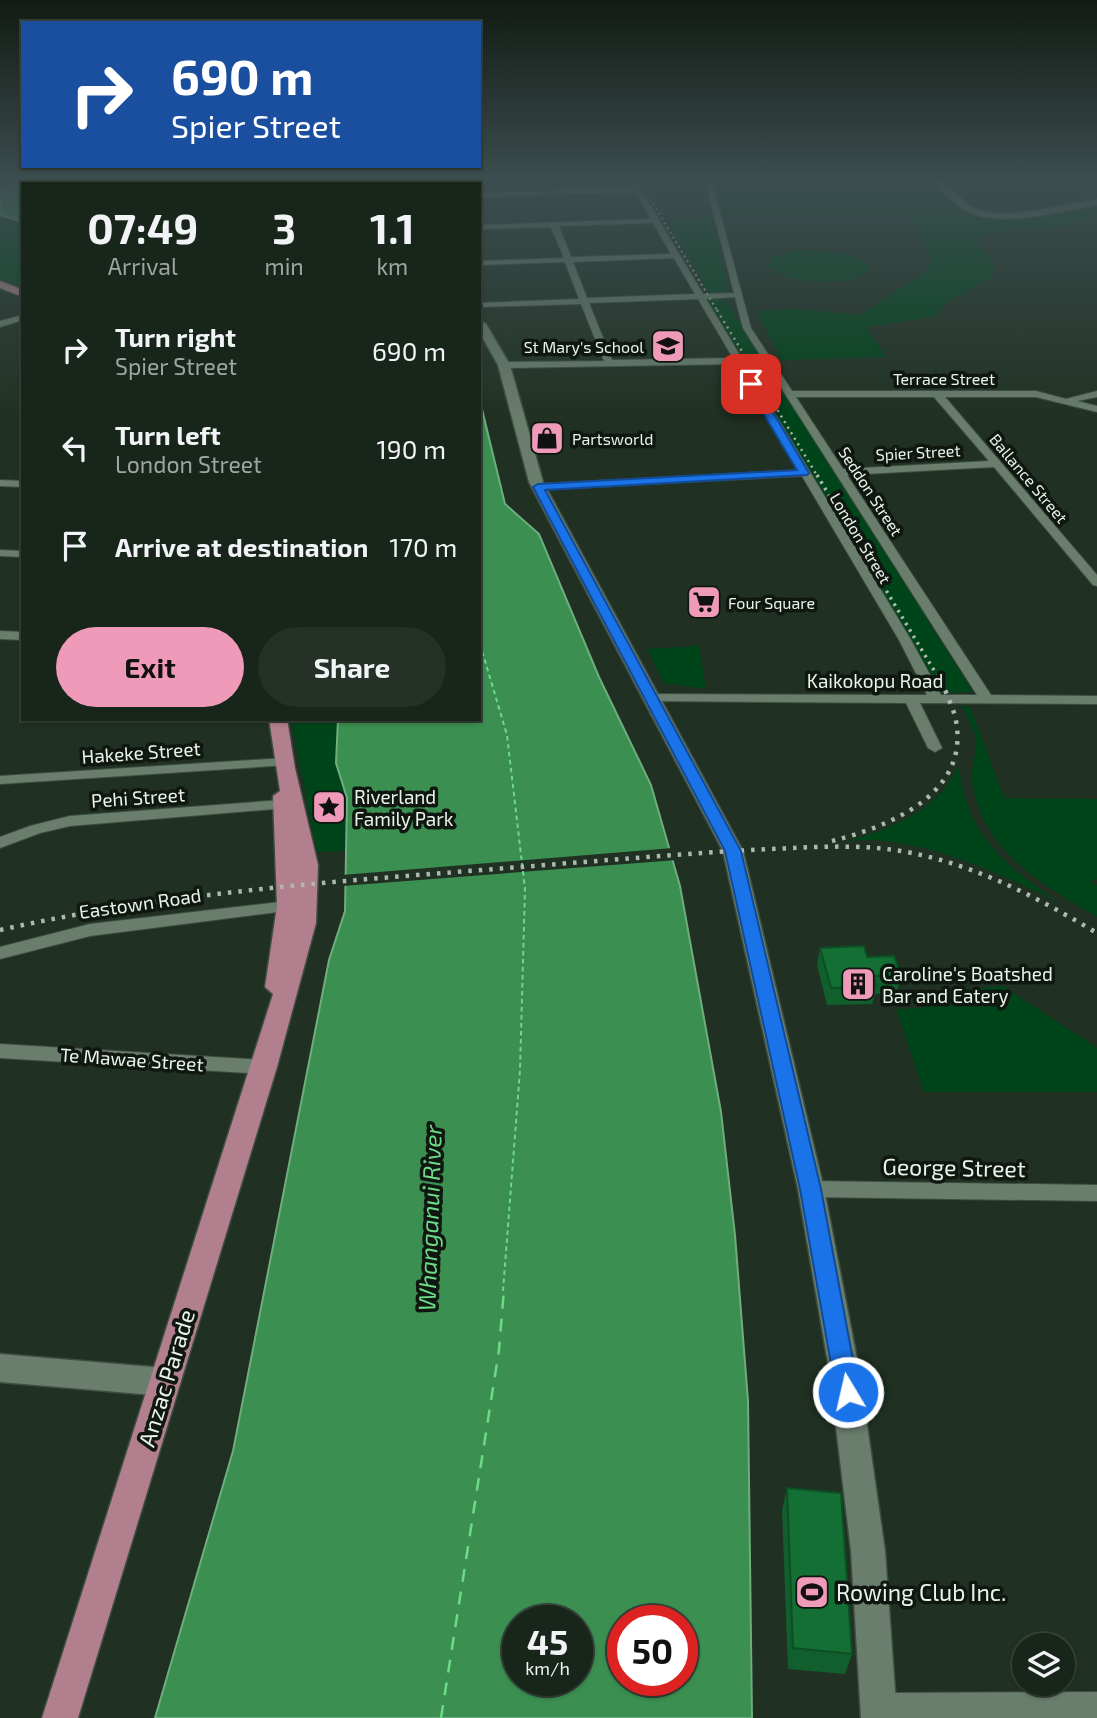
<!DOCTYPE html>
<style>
:root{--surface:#18251a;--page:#253127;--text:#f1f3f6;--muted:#9fa5a2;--line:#364239;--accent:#ef9ab8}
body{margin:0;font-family:"Exo 2",sans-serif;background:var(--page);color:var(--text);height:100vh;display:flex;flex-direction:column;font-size:26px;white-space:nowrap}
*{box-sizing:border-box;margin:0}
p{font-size:23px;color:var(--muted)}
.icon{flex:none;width:38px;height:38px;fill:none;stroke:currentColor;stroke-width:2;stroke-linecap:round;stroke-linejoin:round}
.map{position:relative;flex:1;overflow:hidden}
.details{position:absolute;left:21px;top:182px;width:460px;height:539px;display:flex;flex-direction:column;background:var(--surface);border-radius:0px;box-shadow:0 2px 5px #0004,0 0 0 2px var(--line)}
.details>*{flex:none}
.top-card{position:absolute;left:21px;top:21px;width:460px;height:147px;border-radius:0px;box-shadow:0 2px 5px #0004,0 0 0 2px var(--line);background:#1a4fa0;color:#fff;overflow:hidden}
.buttons{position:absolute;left:1012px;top:1633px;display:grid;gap:14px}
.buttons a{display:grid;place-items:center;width:63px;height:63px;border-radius:50%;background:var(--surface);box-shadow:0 2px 5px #0004,0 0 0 2px var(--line);font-size:35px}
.speed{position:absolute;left:502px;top:1605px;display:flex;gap:14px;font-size:35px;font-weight:700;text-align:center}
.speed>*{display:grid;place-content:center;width:91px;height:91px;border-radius:50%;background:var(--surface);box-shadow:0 2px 5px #0004,0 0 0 2px var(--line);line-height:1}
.speed small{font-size:18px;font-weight:400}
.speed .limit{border:10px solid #d22;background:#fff;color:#111}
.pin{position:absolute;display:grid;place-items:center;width:60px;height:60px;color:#fff;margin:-30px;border-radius:14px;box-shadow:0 4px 10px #0006}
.me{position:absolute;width:77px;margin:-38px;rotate:351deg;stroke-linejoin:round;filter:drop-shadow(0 0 5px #0008)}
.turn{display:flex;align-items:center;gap:24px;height:147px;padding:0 35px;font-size:32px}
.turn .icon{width:91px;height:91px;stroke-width:2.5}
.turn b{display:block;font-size:49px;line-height:60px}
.eta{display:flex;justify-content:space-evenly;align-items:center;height:119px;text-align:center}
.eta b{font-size:42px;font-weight:700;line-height:49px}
.button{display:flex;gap:14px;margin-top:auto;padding:14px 35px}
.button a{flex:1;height:80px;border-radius:42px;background:var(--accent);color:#111;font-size:28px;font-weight:700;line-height:80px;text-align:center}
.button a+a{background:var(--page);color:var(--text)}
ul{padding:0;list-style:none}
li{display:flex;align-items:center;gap:21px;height:98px;padding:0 35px}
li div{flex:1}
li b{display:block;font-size:26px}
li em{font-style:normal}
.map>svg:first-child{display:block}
</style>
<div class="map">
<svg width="1097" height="1718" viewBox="0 0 1097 1718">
<rect width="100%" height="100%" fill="#203123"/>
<path fill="#00441a" d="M 714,180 L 1002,180 L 998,191 L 971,196 L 960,202 L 975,214 L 1038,213 L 1097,205 L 1097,217 L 1065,226 L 998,231 L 978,236 L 976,243 L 995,265 L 991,278 L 946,303 L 937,316 L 867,327 L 886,357 L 782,360 L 756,311 L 797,309 L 859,315 L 926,271 L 932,263 L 912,216 L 723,215 Z
M 0,218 L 23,226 L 23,287 L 0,278 Z
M 713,218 L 729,291 L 710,294 L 666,220 Z
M 797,250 L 839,252 L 868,262 L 870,269 C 853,289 785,284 768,266 L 772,257 Z
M 716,298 L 726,301 L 971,689 L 970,692 L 941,693 L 707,299 Z
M 699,646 L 706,689 L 664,683 L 647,649 Z
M 961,705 L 970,707 L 1004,798 L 1097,799 L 1097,879 L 1090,880 L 1097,886 L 1097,917 C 1044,886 987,854 973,788 C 969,772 977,756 976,740 C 975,729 966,715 961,705 Z
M 291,719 L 348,719 L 349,851 L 317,852 Z
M 959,766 C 966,834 1004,865 1058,902 C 1001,874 908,830 844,842 C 891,829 936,812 959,766 Z
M 1003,986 L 1097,1048 L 1097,1092 L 924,1092 L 896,1009 L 923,1008 L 919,993 Z"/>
<path fill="#3b8f50" stroke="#6fad7e" stroke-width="2" fill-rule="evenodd" d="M 0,180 L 201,180 L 217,184 L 23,184 L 23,222 L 0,215 Z
M 480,401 L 505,504 L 539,534 L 599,677 L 651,785 L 680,886 L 721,1112 L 735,1235 L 748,1401 L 752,1718 L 155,1718 L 233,1451 L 329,960 L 345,911 L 347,798 L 336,763 L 338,719 L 480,719 ZM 518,1620 L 578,1620 L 578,1680 L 518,1680 ZM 623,1620 L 682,1620 L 682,1680 L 623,1680 Z"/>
<path fill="#203123" d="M 673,848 L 677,860 L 342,886 L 342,875 Z"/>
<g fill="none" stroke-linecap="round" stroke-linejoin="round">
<path stroke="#6dda87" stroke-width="2" stroke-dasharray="4.5 3.5" stroke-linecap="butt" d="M 35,180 L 56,184
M 480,644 L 507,735 L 525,889 L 520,1070 L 503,1291"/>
<path stroke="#6dda87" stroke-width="2.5" stroke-dasharray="13 10" stroke-linecap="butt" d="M 441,1718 L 499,1350 L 504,1289"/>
<g stroke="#3e4d41" stroke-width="2">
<path id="street" d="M 628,180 L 635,180 L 703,294 L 734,293 L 705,180 L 711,180 L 751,328 L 792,391 L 1036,391 L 1066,399 L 1097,391 L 1097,397 L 1077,401 L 1097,406 L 1097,412 L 1036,397 L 945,397 L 1097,575 L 1097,586 L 1093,585 L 994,467 L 847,475 L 991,695 L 1097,696 L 1097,704 L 920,703 L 942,748 L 935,752 L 928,748 L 906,703 L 648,701 L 646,698 L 648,695 L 653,694 L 927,695 L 899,640 L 802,476 L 538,490 L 533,487 L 538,484 L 799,470 L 736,364 L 504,368 L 499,365 L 504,362 L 604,361 L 581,304 L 480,307 L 480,303 L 579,299 L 565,262 L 480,265 L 480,261 L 564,258 L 551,227 L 480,229 L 480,225 L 651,219 L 635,192 L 480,197 L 480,193 L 632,188 ZM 653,223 L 671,254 L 571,257 L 559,226 ZM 674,258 L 695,294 L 587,298 L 573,262 ZM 735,297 L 743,328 L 977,695 L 941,695 L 911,640 L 706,299 ZM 698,299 L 733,358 L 612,360 L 589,303 ZM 796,397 L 934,397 L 989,461 L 843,469 Z
M 23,315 L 23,320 L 0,327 L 0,321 Z
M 0,480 L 23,481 L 23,487 L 0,486 Z
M 0,550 L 23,551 L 23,557 L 0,556 Z
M 0,631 L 23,632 L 23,640 L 0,639 Z
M 284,758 L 291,762 L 289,765 L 0,784 L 0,776 Z
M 282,800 L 287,802 L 290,805 L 287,808 L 70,826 L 40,833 L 0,848 L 0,837 L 30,826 L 70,816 Z
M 288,901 L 296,906 L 294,910 L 90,936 L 0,959 L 0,947 L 90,924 Z
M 0,1044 L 265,1060 L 272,1062 L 274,1067 L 272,1072 L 265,1074 L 0,1058 Z
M 811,1181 L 1097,1185 L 1097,1201 L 811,1197 L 804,1195 L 801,1189 L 804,1183 Z
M 1097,1692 L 1097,1718 L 873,1718 L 869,1717 L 865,1707 L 869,1697 L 879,1693 Z"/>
</g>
<g stroke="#3e4d41" stroke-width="3">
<path id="secondary" d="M 435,180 L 443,180 L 444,184 L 436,184 Z
M 931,180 L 942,180 C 953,189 963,203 976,209 C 1004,221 1066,205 1097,199 L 1097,205 C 1063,211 1000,228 968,212 C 954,205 942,190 931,180 Z
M 480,321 L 486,324 L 510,365 L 543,482 L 743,851 L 824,1189 L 859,1369 L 885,1551 L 897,1718 L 861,1718 L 851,1551 L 829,1369 L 798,1189 L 723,851 L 529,482 L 498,365 L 480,333 Z
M 0,1354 L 165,1368 L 176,1372 L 180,1382 L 176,1392 L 165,1396 L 0,1382 Z"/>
</g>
<g stroke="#3e4d41" stroke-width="3">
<path id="primary" d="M 0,281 L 23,290 L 23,297 L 0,288 Z
M 269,719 L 287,719 L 295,768 L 318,865 L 316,923 L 277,1067 L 78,1718 L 42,1718 L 273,994 L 265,987 L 277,906 L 273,796 L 280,791 Z"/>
</g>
<use href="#street" fill="#6a7e6d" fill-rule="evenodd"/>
<use href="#secondary" fill="#6a7e6d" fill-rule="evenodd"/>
<use href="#primary" fill="#b17f8d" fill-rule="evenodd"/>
<path stroke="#adb9af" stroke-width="2" stroke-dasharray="2 3.5" stroke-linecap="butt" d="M 639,180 L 718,312"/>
<path stroke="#adb9af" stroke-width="2.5" stroke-dasharray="2 4.5" stroke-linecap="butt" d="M 717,310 L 818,477"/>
<path stroke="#adb9af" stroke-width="3.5" stroke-dasharray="2.5 5" stroke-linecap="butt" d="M 817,475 L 944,687"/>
<path stroke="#adb9af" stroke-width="4.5" stroke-dasharray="3.5 7" stroke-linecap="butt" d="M 832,841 C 891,826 973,793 955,716 C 952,706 947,695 943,685
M 0,930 C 188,888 378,879 570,863 C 637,858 704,852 772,849 C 815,847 858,844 901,851 C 972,863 1035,896 1097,933"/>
</g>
<path fill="#105f2c" d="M 820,948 L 867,957 L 901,975 L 897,993 L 875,994 L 872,1004 L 827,1005 L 817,965 Z
M 787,1488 L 852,1654 L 845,1674 L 788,1669 L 782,1510 Z"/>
<path fill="#136f33" stroke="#0d4e24" stroke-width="2" d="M 864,946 L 867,957 L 894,956 L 901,975 L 873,976 L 876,986 L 831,988 L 820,948 Z
M 787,1488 L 841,1493 L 852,1654 L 793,1648 Z"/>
<linearGradient id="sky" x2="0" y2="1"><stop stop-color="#121b13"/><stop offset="0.43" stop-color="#3c4e50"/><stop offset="1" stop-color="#3c4e50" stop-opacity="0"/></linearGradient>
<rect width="1097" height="421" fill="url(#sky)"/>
<path fill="#1a73e8" stroke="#114b97" stroke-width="2" d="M 751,381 L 756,384 L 809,473 L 807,475 L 545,490 L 741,851 L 821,1189 L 859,1392 L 856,1400 L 848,1403 L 839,1400 L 836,1392 L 800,1189 L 725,851 L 533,487 L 538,484 L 797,470 L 746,384 Z"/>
<defs>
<g id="school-square" transform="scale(1.75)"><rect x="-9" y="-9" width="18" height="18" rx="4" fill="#ef9ab8" stroke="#0f1710"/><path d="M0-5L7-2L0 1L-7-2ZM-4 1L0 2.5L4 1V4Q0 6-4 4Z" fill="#111"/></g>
<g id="shop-square" transform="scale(1.75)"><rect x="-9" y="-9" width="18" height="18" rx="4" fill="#ef9ab8" stroke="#0f1710"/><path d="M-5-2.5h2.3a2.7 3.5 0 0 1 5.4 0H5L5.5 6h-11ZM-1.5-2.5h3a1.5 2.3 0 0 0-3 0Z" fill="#111"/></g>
<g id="supermarket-square" transform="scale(1.75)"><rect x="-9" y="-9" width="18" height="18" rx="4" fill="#ef9ab8" stroke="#0f1710"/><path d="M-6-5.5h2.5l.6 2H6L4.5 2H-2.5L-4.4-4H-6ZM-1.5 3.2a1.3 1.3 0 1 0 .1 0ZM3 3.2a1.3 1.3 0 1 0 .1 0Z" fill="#111"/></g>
<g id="sight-square" transform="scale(1.75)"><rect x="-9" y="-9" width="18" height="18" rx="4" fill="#ef9ab8" stroke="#0f1710"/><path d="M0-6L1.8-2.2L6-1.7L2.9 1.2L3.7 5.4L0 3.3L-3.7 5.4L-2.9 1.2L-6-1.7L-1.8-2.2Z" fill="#111"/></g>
<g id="building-square" transform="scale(1.75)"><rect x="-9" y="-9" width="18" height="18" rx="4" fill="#ef9ab8" stroke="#0f1710"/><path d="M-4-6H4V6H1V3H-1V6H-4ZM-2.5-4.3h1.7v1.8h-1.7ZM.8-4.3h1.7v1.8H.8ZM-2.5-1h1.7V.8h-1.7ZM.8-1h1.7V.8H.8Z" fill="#111"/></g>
<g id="stadium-square" transform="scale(1.75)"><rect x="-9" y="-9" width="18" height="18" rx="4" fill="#ef9ab8" stroke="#0f1710"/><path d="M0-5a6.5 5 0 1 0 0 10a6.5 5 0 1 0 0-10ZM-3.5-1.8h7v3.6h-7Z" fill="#111"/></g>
</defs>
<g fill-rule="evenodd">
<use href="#school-square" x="668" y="346"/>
<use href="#shop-square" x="547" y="438"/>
<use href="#supermarket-square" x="704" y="602"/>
<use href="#sight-square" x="329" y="807"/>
<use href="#building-square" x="858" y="984"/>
<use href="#stadium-square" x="812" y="1592"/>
</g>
<g text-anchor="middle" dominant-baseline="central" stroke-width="7" stroke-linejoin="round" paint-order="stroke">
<g font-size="16" fill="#e8f3ea" stroke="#0f1710" text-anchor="start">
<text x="644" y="346" text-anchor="end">St Mary's School</text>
<text x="572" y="438">Partsworld</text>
<text x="728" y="602">Four Square</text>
</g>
<g font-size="16" fill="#e8f3ea" stroke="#0f1710">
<text x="944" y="378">Terrace Street</text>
<text transform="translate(918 452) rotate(-3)">Spier Street</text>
<text transform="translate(1029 478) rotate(50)">Ballance Street</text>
<text transform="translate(871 491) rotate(57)">Seddon Street</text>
<text transform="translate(861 538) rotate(59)">London Street</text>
</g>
<g font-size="19" fill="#e8f3ea" stroke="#0f1710">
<text x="875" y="680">Kaikokopu Road</text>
<text transform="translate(141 752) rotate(-4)">Hakeke Street</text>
<text transform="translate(138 797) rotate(-4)">Pehi Street</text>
<text transform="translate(140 903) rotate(-8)">Eastown Road</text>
<text transform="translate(132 1059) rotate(4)">Te Mawae Street</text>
</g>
<g font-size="19" fill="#e8f3ea" stroke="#0f1710" text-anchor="start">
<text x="354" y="796">Riverland<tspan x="354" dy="22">Family Park</tspan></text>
<text x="882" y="973">Caroline's Boatshed<tspan x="882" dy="22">Bar and Eatery</tspan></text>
</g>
<g font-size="23" fill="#e8f3ea" stroke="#0f1710">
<text transform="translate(954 1167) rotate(1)">George Street</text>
<text transform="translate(166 1378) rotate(-73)">Anzac Parade</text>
</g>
<g font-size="23" fill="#e8f3ea" stroke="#0f1710" text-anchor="start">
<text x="836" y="1592">Rowing Club Inc.</text>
</g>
<g font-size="24" font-style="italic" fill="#6dda87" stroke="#0f1710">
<text transform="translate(429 1218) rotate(-88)">Whanganui River</text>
</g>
</g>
</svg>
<div class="buttons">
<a><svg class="icon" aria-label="layers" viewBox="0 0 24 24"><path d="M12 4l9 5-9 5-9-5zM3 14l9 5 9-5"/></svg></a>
</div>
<div class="speed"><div>45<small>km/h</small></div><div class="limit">50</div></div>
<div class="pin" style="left:751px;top:384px;background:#d93025"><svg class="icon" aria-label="arrive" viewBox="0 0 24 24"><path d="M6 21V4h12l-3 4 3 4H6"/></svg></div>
<svg class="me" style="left:848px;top:1392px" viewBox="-20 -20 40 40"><circle r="17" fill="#1a73e8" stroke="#fff" stroke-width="3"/><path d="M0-11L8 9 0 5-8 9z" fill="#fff"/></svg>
<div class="top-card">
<div class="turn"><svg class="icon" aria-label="right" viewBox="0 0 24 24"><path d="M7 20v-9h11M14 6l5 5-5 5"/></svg><div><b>690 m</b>Spier Street</div></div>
</div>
<section class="details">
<div class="eta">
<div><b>07:49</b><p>Arrival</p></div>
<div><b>3</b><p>min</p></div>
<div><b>1.1</b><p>km</p></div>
</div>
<ul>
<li><svg class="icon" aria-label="right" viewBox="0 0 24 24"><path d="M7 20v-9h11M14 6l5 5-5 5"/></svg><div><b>Turn right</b><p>Spier Street</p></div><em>690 m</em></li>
<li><svg class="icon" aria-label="left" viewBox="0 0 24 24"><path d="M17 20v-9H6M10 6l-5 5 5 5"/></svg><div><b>Turn left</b><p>London Street</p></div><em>190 m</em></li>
<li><svg class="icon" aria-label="arrive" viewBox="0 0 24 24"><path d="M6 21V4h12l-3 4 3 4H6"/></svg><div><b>Arrive at destination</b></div><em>170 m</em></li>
</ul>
<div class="button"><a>Exit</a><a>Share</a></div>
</section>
</div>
